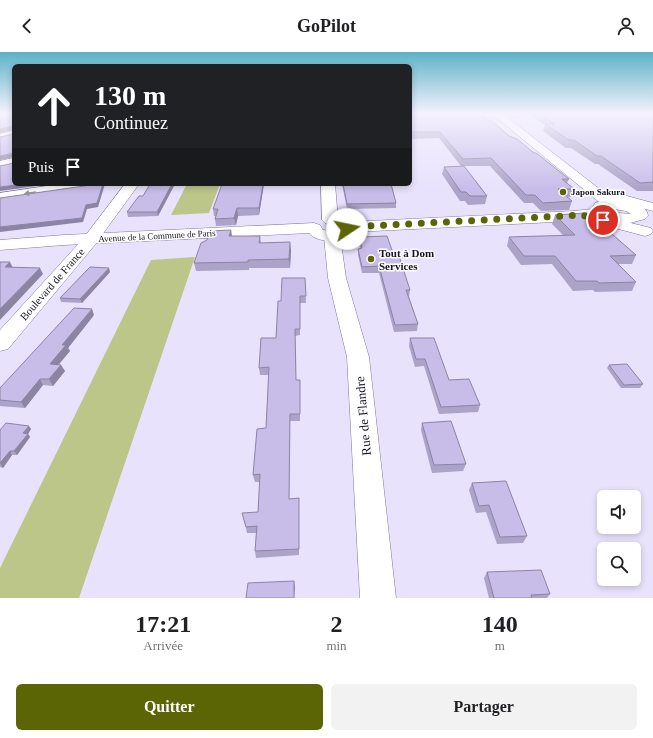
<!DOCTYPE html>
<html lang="fr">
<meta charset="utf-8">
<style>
:root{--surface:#fff;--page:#f2f2f2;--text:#202124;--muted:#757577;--accent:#5c6506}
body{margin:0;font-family:"Times New Roman",serif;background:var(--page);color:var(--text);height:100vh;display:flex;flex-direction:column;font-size:15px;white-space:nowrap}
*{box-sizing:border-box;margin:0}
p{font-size:13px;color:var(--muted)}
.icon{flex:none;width:22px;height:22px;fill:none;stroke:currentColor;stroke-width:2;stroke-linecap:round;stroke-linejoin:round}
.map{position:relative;height:546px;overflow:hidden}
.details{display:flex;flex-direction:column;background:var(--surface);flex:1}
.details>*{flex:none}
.banner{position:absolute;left:12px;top:12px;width:400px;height:122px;border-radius:6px;box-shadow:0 2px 6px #0003;background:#202124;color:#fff;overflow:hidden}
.tools{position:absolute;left:597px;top:438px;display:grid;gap:8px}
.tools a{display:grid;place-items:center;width:44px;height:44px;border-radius:6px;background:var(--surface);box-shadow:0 2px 6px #0003;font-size:20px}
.pin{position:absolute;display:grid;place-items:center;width:34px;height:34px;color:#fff;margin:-17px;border:2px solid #fff;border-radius:50%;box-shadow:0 1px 4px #0007}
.me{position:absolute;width:44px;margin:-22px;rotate:79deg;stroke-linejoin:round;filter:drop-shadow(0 0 3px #0008)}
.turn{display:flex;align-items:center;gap:14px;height:84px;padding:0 16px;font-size:18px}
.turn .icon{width:52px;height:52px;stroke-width:2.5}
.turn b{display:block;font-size:28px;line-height:34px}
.then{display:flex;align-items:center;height:38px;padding:0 16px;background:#0003;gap:8px;font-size:15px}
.eta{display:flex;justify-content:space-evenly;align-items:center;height:68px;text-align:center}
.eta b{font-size:24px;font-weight:700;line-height:28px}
.primary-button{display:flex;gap:8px;margin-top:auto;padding:8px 16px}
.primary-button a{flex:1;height:46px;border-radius:6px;background:var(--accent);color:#fff;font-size:16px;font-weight:700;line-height:46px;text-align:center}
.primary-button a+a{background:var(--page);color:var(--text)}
header{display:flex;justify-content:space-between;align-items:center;height:52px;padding:0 16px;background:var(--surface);font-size:18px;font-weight:700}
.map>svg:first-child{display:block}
</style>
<header><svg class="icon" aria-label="back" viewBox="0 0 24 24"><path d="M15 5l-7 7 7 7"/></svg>GoPilot<svg class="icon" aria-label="person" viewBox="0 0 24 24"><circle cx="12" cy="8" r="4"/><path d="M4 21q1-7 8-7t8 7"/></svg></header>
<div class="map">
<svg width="653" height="546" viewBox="0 0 653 546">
<rect width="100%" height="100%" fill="#e8e2fd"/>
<path fill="#bcc689" d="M 187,132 L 220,132 L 209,161 L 171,163 Z
M 195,205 L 79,546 L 0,546 L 0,516 L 151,208 Z"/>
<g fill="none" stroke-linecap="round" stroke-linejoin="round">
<g stroke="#80769e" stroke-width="1">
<path id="street" d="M 469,61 L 518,61 L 517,64 L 508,66 L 602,139 L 608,139 L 653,151 L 653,159 L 615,149 L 616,151 L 614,154 L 609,155 L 604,154 L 497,66 L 473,64 L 470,63 Z
M 14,78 L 14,84 L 0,88 L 0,82 Z
M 14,106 L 14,114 L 0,117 L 0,109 Z
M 60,132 L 94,132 L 92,135 L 87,136 L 0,149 L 0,141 Z
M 125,132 L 139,132 L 94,194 L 8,297 L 0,299 L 0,278 L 82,188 Z
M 321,132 L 335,132 L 338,168 L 335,171 L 330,173 L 325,171 L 322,168 Z
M 582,159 L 651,176 L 653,179 L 651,182 L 645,184 L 577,166 L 575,163 L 577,160 Z
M 332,179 L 338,181 L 340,184 L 346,226 L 369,305 L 396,546 L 360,546 L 347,305 L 328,226 L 324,184 L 326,181 Z"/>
</g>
<g stroke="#80769e" stroke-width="1">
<path id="secondary" d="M 609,147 C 620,149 647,149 648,164 L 645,167 L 630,171 L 619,171 L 601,165 L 574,169 L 354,180 C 347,191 317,192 309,181 L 64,193 L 0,198 L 0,188 L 64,183 L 314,171 L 320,173 L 323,178 L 332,179 L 339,177 L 342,172 L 348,170 L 574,159 L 592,157 L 595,151 ZM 608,156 L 626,159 L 631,162 L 619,161 Z"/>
</g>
<use href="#street" fill="#fff" fill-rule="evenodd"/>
<use href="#secondary" fill="#fff" fill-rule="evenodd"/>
</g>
<path fill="#aca3c8" d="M 410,61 L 488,69 L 534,101 L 569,127 L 567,131 L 574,137 L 571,145 L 567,145 L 572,149 L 569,158 L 541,159 L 533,151 L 524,151 L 490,114 L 461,114 L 439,86 L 410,87 Z
M 527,61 L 653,61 L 653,139 L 637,139 L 598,112 L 595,112 L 571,96 L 566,96 L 543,79 L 545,73 Z
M 444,115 L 487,144 L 485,152 L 468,153 L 465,149 L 460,149 L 442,122 Z
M 150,132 L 175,132 L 158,164 L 128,165 L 127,160 L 143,144 Z
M 264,132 L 259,163 L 238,164 L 236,173 L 216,174 L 215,167 L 216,164 L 214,164 L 213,157 Z
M 342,132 L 391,132 L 396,151 L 396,156 L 347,157 Z
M 555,163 L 591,168 L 636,203 L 632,212 L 618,212 L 636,230 L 632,239 L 595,240 L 593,238 L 573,239 L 552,212 L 521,213 L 507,194 L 509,185 L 564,184 L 552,172 Z
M 231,178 L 232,184 L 260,184 L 261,191 L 291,198 L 290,216 L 249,216 L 249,218 L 196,219 L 194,211 Z
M 360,185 L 393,201 L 410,238 L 409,245 L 418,272 L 417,279 L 394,280 L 379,221 L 362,221 L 358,203 L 358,197 L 360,196 L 359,191 Z
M 110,220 L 82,251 L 61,250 L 60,246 Z
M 305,226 L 306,251 L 300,251 L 300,283 L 295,284 L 296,328 L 300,328 L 300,369 L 290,369 L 289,447 L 299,446 L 299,503 L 256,506 L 255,499 L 256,481 L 247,481 L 244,468 L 258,460 L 260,430 L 255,430 L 253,423 L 266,376 L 269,323 L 260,323 L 259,316 L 276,286 L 281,249 Z
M 94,263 L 68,296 L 70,299 L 59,312 L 65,319 L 53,334 L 43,333 L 25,356 L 0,354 L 0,336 Z
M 410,286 L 449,328 L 480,353 L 478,360 L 439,362 L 424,314 L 415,315 L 409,294 Z
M 609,313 L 643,332 L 640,336 L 621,336 L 607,316 Z
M 422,371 L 466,412 L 463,419 L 432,421 L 421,378 Z
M 31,377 L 28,382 L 30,385 L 17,403 L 12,403 L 3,416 L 0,415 L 0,378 Z
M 472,431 L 527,484 L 523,491 L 497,492 L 486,460 L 476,461 L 469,438 Z
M 487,520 L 550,542 L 547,546 L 489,546 L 484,526 Z"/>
<path fill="#8c84a3" d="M 14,74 L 14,77 L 0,81 L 0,77 Z
M 14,101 L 14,105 L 0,108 L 0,104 Z
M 23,132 L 50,132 L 0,139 L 0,135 Z
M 103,132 L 105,132 L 98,155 L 87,157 L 83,170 L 0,180 L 0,175 L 86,153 Z
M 172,132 L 175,132 L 158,164 L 157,160 Z
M 263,132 L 264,132 L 259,163 L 259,156 Z
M 237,156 L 238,164 L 236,173 L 234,166 Z
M 231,178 L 232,186 L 229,184 Z
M 290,190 L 291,198 L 290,216 L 289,207 Z
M 10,210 L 13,216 L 5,215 Z
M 40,216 L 43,222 L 0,268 L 0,257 Z
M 109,216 L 110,220 L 82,251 L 80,247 Z
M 92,257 L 94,263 L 68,296 L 70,299 L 54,318 L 50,312 L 62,293 Z
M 61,313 L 65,319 L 53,334 L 49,327 Z
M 40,327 L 43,333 L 25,356 L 21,350 Z
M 29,374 L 31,377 L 28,382 L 30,385 L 17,403 L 14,399 L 23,381 Z
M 10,399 L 12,403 L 3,416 L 0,411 Z
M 294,529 L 295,535 L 294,546 Z"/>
<path fill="#c8bde9" stroke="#8c84a3" d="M 0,61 L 14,61 L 14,132 L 23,132 L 0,135 L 0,114 L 14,111 L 14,101 L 0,104 L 0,85 L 14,82 L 14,74 L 0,77 Z
M 410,61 L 479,61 L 488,69 L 492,69 L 509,84 L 517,87 L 534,101 L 536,101 L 569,127 L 562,127 L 574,137 L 558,137 L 572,149 L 543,151 L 535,143 L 526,143 L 491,106 L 463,107 L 440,80 L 410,80 Z
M 538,61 L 653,61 L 653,130 L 640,131 L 601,104 L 597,104 L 574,88 L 569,88 L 545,72 L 555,72 Z
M 464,114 L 487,144 L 470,144 L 466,140 L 461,140 L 444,115 Z
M 91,132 L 103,132 L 97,151 L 86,153 L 82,166 L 0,175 L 0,146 L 91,133 Z
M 150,132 L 172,132 L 157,160 L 127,160 L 139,144 L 143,144 Z
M 222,132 L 263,132 L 259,156 L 237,156 L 234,166 L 215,167 L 218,157 L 213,157 Z
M 343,132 L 391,132 L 396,151 L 347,152 Z
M 584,161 L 591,168 L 596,168 L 636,203 L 610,204 L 636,230 L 599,231 L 597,229 L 576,229 L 555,204 L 524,204 L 509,185 L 575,183 L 555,163 Z
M 231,178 L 229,184 L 260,184 L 259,191 L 290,190 L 289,207 L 248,208 L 248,210 L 194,211 L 201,191 L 207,188 L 210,179 Z
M 387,184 L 393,201 L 398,201 L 410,238 L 406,238 L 418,272 L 395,273 L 379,214 L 362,215 L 358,197 L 362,196 L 360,185 Z
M 0,210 L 10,210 L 5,215 L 40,216 L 0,257 Z
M 90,215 L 109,216 L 80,247 L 60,246 Z
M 282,226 L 305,226 L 306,244 L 300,244 L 300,277 L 295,277 L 296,328 L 300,328 L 300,362 L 290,362 L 289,447 L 299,446 L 299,497 L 255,499 L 257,474 L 246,475 L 242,461 L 258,460 L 260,422 L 253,423 L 257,377 L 266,376 L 269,315 L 259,316 L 261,286 L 276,286 L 278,249 L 281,249 Z
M 74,256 L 92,257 L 62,293 L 66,293 L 50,312 L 61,313 L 49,327 L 40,327 L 21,350 L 0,348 L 0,336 Z
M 410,286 L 434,286 L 449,328 L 469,327 L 480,353 L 441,355 L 425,307 L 416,307 Z
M 627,312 L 643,332 L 624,333 L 609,313 Z
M 451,369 L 466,412 L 434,413 L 422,371 Z
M 6,371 L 29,374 L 23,381 L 28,382 L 14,399 L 10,399 L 0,411 L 0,378 Z
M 506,429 L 527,484 L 500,485 L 489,453 L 479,454 L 472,431 Z
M 541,518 L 550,542 L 531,543 L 532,546 L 494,546 L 487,520 Z
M 294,529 L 294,546 L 246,546 L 248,531 Z"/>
<defs><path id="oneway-solid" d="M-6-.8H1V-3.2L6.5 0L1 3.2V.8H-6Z"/></defs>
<use fill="#96949b" href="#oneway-solid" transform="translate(30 141) rotate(171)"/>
<linearGradient id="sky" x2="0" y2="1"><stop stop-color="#5cb2c7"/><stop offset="0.45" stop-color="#f5f2fe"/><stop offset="1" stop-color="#f5f2fe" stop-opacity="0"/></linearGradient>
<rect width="653" height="137" fill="url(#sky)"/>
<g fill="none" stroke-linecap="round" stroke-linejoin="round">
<path stroke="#5c6506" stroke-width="7" stroke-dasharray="0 12.6" d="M 347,177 L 348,175 L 582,163 L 603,168"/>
</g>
<g fill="#5c6506" stroke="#fff" stroke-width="1.5">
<circle cx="563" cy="140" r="4"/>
<circle cx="371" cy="207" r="4"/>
</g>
<g text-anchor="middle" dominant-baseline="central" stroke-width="3" stroke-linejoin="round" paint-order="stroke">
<g font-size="9" font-weight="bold" fill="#161221" stroke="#fff" text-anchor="start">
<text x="571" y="140">Japon Sakura</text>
</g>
<g font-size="9" fill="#161221" stroke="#fff">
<text transform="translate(157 184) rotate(-3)">Avenue de la Commune de Paris</text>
</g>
<g font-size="11" font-weight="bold" fill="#161221" stroke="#fff" text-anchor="start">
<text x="379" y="201">Tout à Dom<tspan x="379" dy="13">Services</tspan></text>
</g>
<g font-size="11" fill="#161221" stroke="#fff">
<text transform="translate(52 232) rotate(-49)">Boulevard de France</text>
</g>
<g font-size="13" fill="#161221" stroke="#fff">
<text transform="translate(363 364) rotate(-95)">Rue de Flandre</text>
</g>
</g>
</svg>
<div class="tools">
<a><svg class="icon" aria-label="sound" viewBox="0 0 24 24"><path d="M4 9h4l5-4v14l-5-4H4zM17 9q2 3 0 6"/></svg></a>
<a><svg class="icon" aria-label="search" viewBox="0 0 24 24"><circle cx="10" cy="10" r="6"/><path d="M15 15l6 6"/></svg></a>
</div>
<div class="pin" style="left:603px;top:168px;background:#d93025"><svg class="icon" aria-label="arrive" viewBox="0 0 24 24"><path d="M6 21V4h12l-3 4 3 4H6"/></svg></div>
<svg class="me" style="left:347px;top:177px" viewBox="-20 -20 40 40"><circle r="19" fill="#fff"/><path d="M0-13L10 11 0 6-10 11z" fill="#5c6506"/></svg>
<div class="banner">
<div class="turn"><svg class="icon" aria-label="ahead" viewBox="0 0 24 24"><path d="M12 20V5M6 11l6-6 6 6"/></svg><div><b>130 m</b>Continuez</div></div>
<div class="then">Puis<svg class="icon" aria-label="arrive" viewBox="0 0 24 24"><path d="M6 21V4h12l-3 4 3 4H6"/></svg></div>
</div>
</div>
<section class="details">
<div class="eta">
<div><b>17:21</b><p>Arrivée</p></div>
<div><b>2</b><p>min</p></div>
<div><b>140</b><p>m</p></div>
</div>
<div class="primary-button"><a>Quitter</a><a>Partager</a></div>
</section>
